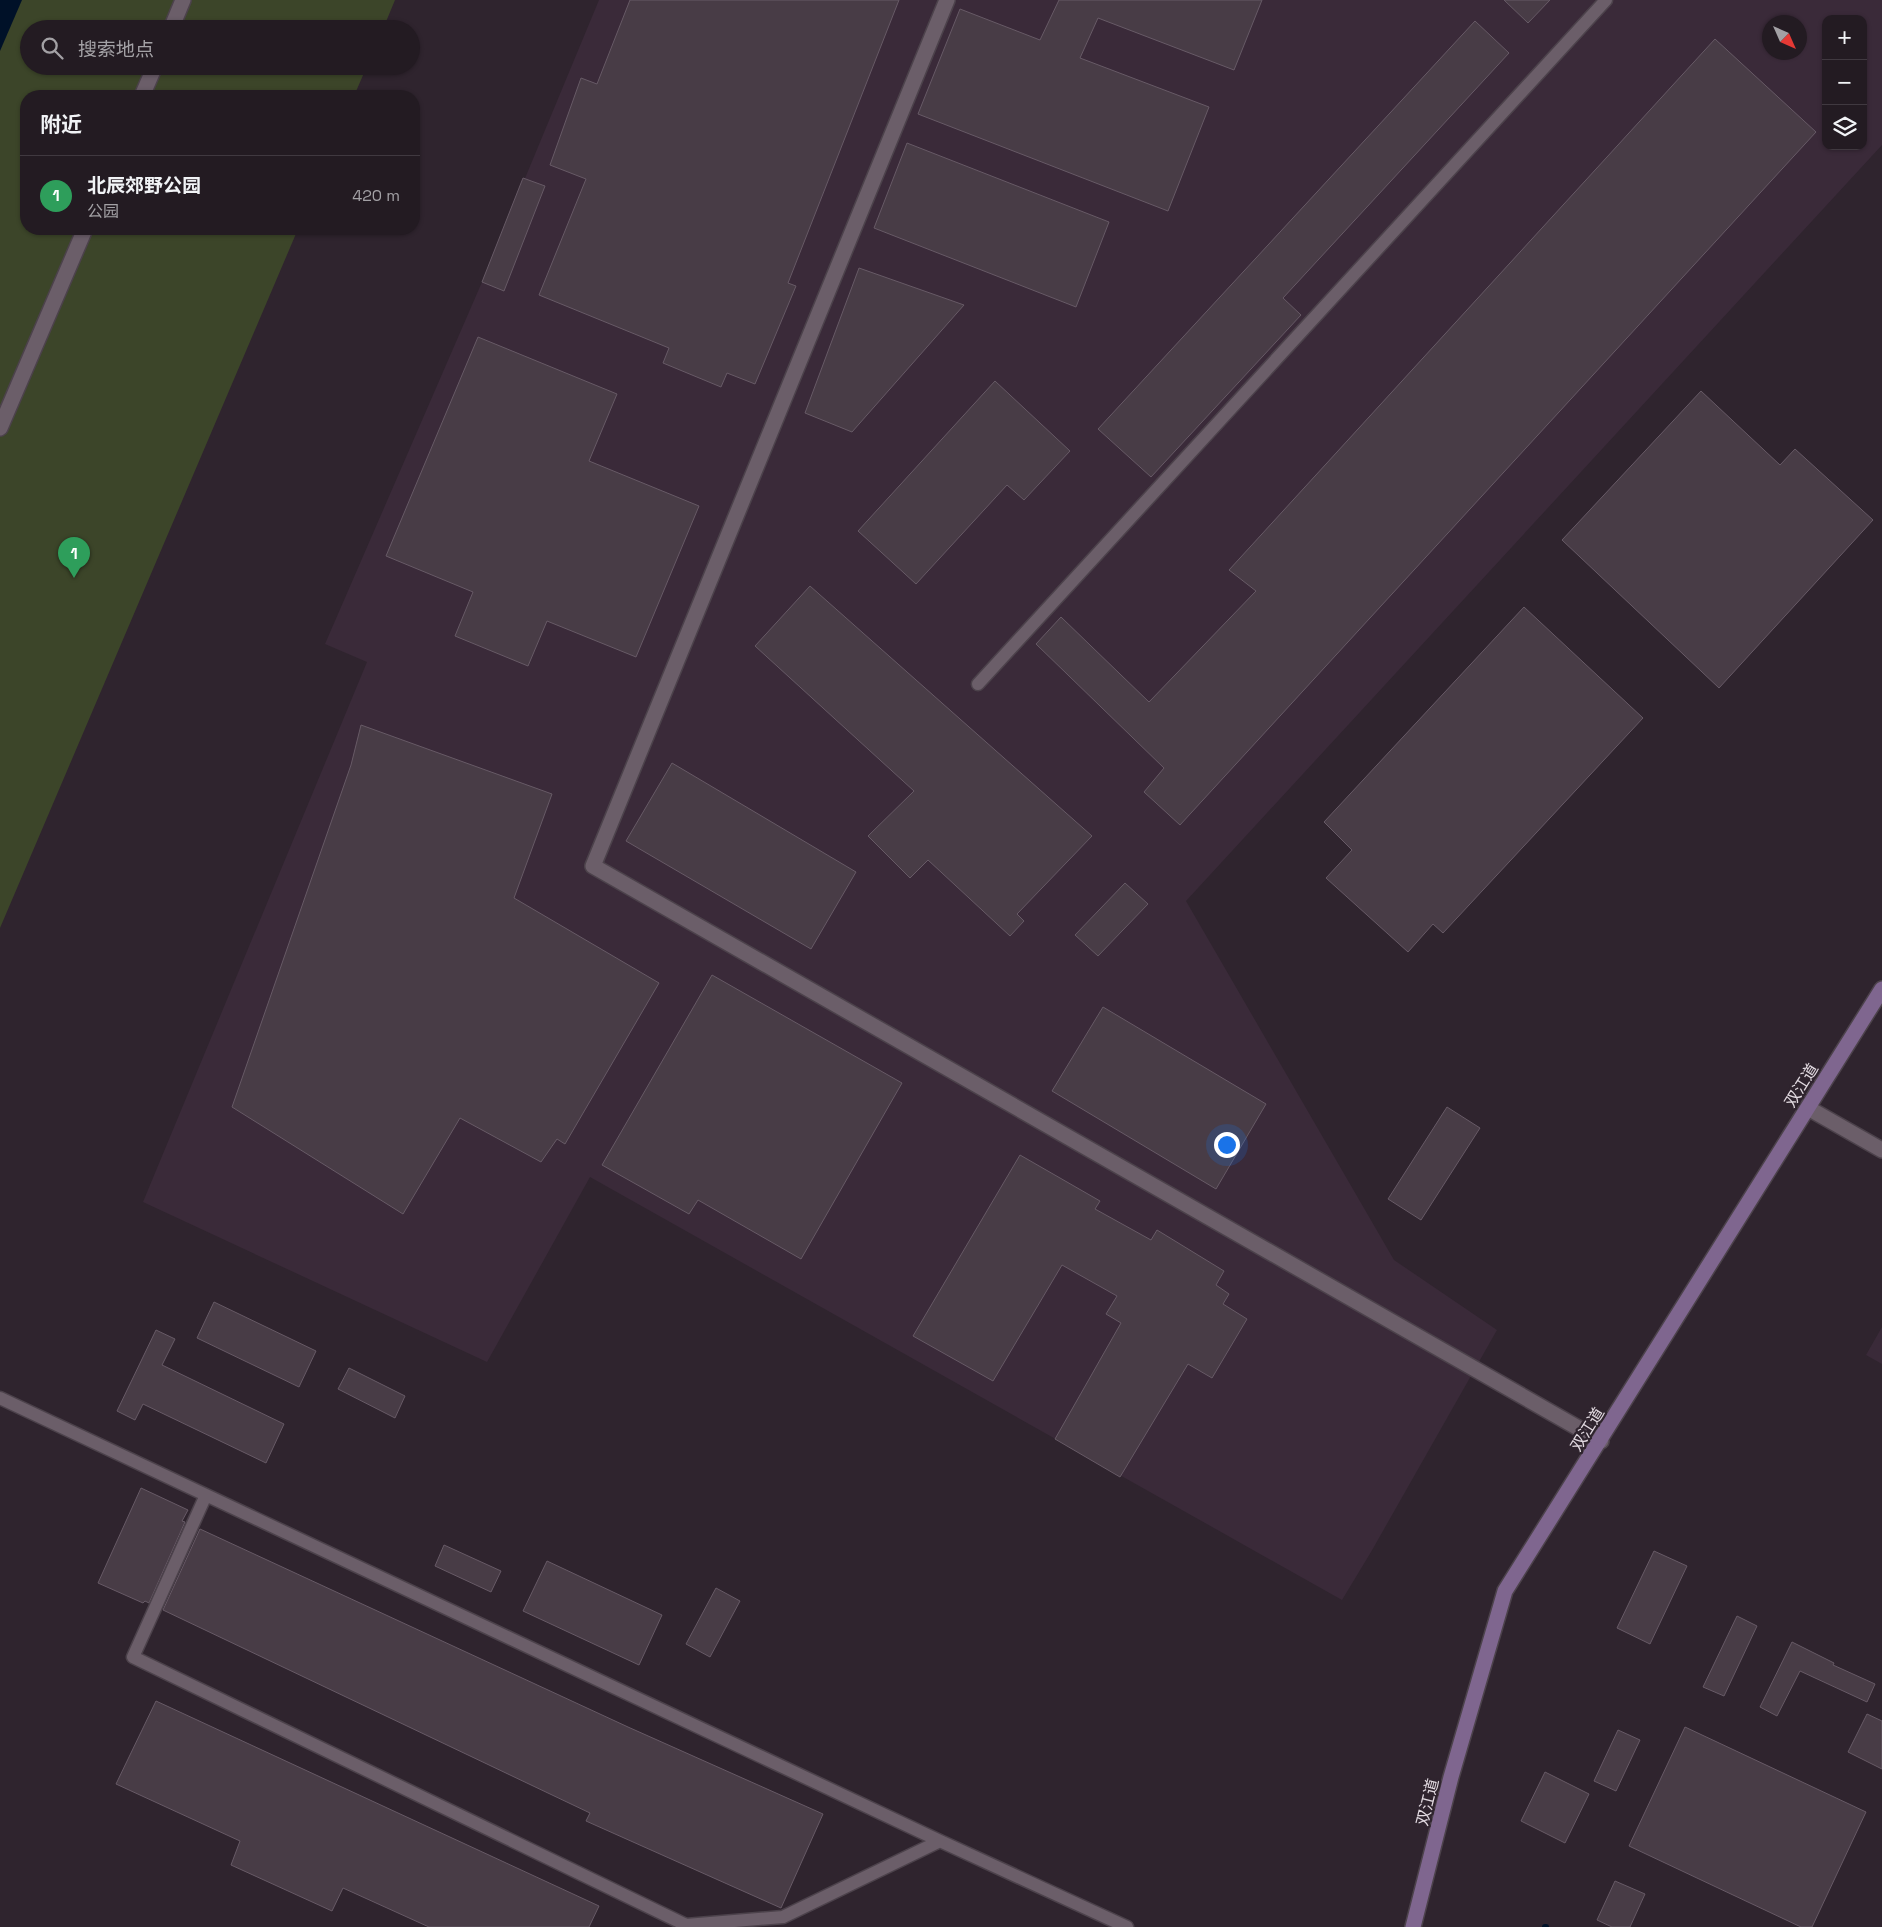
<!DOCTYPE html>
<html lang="zh">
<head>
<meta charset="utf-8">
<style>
	body { margin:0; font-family:"Space Grotesk","Noto Sans SC",sans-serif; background:#2f282f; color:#f1f3f6 }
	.controls { position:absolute; right:15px; top:15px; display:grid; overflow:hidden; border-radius:10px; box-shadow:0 1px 4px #0004 }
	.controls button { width:45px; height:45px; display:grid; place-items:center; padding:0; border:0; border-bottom:1px solid #403940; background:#231b22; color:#f1f3f6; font:25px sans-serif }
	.compass { position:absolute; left:1762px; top:15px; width:45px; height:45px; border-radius:50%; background:#231b22; box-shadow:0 1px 4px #0004; rotate:135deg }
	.you { position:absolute; left:1226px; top:1144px; width:18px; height:18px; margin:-12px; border:4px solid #fff; border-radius:50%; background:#1a73e8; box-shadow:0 0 0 8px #1a73e833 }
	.badge { display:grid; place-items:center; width:32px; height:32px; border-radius:50%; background:#55cec6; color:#fff; font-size:16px; font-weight:700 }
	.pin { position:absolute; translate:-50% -41px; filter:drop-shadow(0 1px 2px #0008) }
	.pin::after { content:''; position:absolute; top:26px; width:18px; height:15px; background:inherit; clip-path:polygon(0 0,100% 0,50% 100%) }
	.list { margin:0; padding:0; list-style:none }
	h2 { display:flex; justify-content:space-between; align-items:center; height:65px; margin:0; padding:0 20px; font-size:21px }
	h2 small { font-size:16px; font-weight:400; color:#a3a1a5 }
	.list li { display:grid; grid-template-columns:32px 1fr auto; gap:15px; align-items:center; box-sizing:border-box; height:80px; padding:0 20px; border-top:1px solid #403940 }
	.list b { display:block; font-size:19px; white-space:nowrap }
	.list p { margin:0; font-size:16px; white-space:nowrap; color:#a3a1a5 }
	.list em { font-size:16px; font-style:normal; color:#a3a1a5 }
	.icon { flex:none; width:28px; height:28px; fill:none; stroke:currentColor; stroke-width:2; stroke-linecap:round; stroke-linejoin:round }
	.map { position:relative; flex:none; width:1882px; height:1927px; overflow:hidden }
	.search { position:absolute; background:#231b22; box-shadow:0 1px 4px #0004; left:20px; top:20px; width:400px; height:55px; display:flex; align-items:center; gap:12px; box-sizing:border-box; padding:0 18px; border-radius:28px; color:#a3a1a5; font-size:19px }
	.panel { position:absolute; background:#231b22; box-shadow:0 1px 4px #0004; left:20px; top:90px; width:400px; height:145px; border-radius:20px }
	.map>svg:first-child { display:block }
	.built { fill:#3a2a39; fill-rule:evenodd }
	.green { fill:#3c4529 }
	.water { fill:#001128 }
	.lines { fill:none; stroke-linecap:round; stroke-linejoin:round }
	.stream { stroke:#001128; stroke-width:6 }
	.building { fill:#483c46; stroke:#675a66 }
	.lane-casing { stroke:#4c424b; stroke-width:15 }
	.street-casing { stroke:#4c424b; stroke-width:18 }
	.secondary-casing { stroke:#4c424b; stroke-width:18 }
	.lane { stroke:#6b5e69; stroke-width:12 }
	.street { stroke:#6b5e69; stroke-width:15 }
	.secondary { stroke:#7f668f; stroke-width:15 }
	.labels { text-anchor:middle; stroke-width:4.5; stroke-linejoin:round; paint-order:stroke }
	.street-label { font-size:16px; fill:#e2dae1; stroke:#2f242e }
</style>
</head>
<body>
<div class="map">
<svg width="1882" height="1927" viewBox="0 0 1882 1927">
	<rect width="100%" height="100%" fill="#2f242e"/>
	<path class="built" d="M599 0H1882V145L1186 901 1394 1260 1497 1330 1371 1552 1342 1600 590 1177 487 1362 143 1202 367 662 325 644 482 282ZM1826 19H1863V146H1826ZM1770 22H1800V52H1770Z
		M1882 1327V1364L1866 1355Z"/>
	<path class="green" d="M0 0H395L383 29H29V66H367L354 96H26V229H298L0 928Z"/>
	<path class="water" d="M0 0H22L0 51Z"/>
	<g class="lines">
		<path class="stream" d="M1545 1927H1546"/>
	</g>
	<path class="building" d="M630 0H899L788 283 796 286 755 384 727 373 721 387 663 363 669 348 539 295 586 179 550 165 581 78 597 84Z
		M1059 0H1262L1234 70 1098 18 1080 58 1209 107 1168 211 918 114 960 9 1040 40Z
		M1504 0H1550L1528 23Z
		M1475 21 1509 53 1283 298 1301 315 1151 477 1098 429Z
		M1715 39 1816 132 1180 825 1144 792 1164 768 1036 644 1061 617 1149 702 1256 591 1229 570Z
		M907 143 1109 222 1076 307 874 228Z
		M523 178 545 186 504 291 482 282Z
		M859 268 964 305 852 432 805 413Z
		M478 337 617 394 589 461 699 506 636 657 547 621 528 666 455 636 473 592 386 556Z
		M995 381 1070 451 1024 500 1007 485 916 584 858 531Z
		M1701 391 1780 465 1795 449 1873 520 1719 688 1562 540Z
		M810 586 1092 836 1017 914 1024 921 1010 936 928 860 910 878 868 836 914 791 755 646Z
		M1524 607 1643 718 1443 933 1433 924 1408 952 1326 878 1352 850 1324 822Z
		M361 725 552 794 514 898 659 983 565 1144 557 1139 541 1162 460 1118 403 1214 232 1107 351 765Z
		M672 763 856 872 811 949 626 841Z
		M1125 883 1148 904 1098 956 1075 935Z
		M712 975 902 1083 801 1259 698 1200 689 1214 602 1165Z
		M1103 1007 1266 1104 1216 1189 1052 1091Z
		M1447 1107 1480 1128 1421 1220 1388 1199Z
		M1020 1155 1100 1201 1095 1209 1151 1240 1157 1230 1224 1271 1216 1285 1229 1294 1223 1304 1247 1319 1212 1378 1188 1364 1120 1477 1055 1439 1121 1323 1106 1314 1117 1296 1062 1265 993 1381 913 1336Z
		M214 1302 316 1351 299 1387 197 1338Z
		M156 1330 175 1339 162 1365 284 1424 266 1463 143 1404 135 1420 117 1411Z
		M349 1368 405 1396 395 1418 338 1389Z
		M141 1488 188 1510 182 1521 185 1522 149 1603 145 1601 143 1603 98 1583Z
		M200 1529 628 1727 823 1814 781 1908 586 1821 590 1813 163 1610Z
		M444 1545 501 1571 491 1592 435 1566Z
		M1654 1551 1687 1566 1650 1644 1617 1628Z
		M547 1561 662 1615 639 1665 523 1611Z
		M716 1588 740 1601 710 1657 686 1644Z
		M1737 1616 1757 1626 1724 1696 1703 1687Z
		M1792 1642 1834 1663 1833 1665 1875 1684 1867 1702 1800 1671 1777 1716 1760 1707Z
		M156 1701 599 1906 589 1927H429L343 1888 332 1911 231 1865 240 1841 116 1784Z
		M1867 1714 1882 1721V1769L1848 1752Z
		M1685 1727 1866 1812 1812 1927H1801L1629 1846Z
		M1618 1730 1640 1740 1616 1791 1594 1781Z
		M1545 1772 1589 1794 1565 1843 1521 1821Z
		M1615 1881 1645 1894 1630 1927H1612L1597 1920Z"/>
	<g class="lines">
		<defs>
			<path id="lane" d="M978 684 1606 0
				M0 1398 940 1841 1127 1927
				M206 1495 133 1657 686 1925 783 1917 940 1841"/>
			<path id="street" d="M947 0 593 866 1601 1441
				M171 29 183 0
				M142 96 155 66
				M0 428 85 229
				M1808 1108 1882 1150"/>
			<path id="secondary" d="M1413 1927 1451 1777 1505 1591 1882 989"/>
		</defs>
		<use href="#lane" class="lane-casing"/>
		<use href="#street" class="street-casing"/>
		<use href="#secondary" class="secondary-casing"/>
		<use href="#lane" class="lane"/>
		<use href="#street" class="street"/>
		<use href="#secondary" class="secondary"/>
	</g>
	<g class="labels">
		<g class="street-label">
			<text transform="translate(1801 1085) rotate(-58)" y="6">双江道</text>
			<text transform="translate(1587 1429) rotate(-58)" y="6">双江道</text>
			<text transform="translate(1427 1802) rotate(-76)" y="6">双江道</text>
		</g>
	</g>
</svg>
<div class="controls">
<button>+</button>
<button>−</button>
<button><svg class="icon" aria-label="layers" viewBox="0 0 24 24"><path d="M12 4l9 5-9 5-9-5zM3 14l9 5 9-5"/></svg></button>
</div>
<svg class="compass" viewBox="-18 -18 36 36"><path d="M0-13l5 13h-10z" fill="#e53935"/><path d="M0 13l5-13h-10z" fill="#a3a1a5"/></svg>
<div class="you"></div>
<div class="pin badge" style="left:74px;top:578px;background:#2e9e5b">1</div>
<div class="search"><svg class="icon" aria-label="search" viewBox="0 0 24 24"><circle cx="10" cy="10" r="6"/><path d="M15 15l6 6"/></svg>搜索地点</div>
<section class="panel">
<h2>附近<small></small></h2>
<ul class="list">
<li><span class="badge" style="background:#2e9e5b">1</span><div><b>北辰郊野公园</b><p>公园</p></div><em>420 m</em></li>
</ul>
</section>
</div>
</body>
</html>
